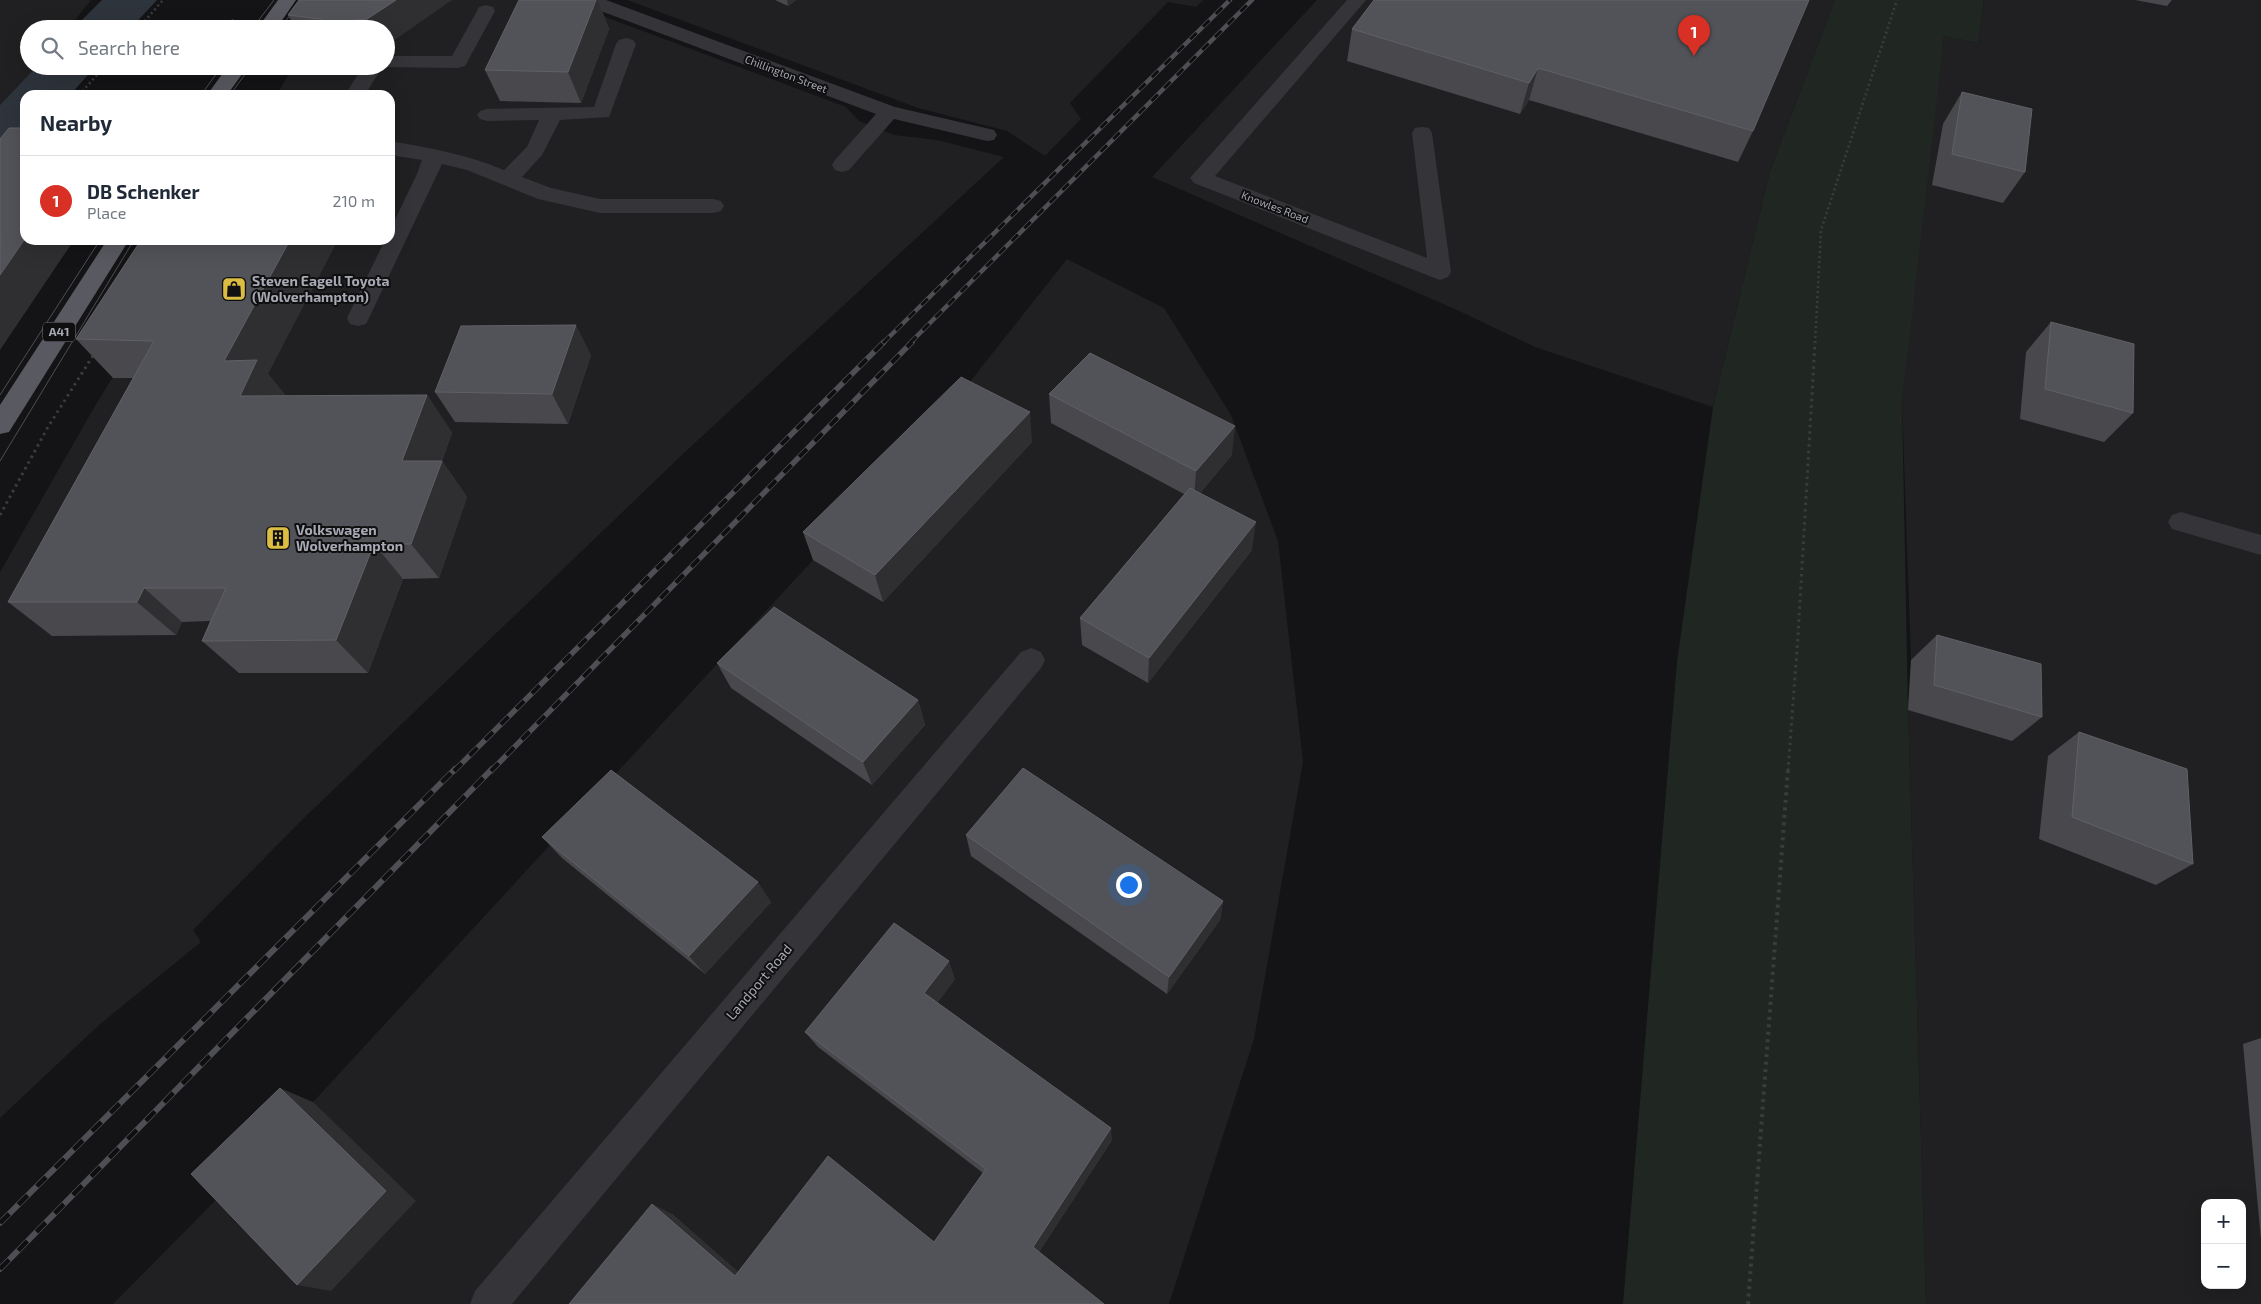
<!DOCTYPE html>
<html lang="en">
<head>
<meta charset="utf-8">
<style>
	body { margin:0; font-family:"Exo 2",sans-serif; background:#f2f2f3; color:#1f2937 }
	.controls { position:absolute; right:15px; bottom:15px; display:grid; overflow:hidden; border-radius:10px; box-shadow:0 5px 20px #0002 }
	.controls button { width:45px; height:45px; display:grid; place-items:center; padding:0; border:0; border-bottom:1px solid #e0e1e3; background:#fff; color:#1f2937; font:25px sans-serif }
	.you { position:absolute; left:1128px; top:884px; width:18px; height:18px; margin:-12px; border:4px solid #fff; border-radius:50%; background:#1a73e8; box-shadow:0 0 0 8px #1a73e833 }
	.badge { display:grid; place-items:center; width:32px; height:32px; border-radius:50%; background:#d93025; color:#fff; font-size:16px; font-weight:700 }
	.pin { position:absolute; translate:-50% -41px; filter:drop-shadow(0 1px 2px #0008) }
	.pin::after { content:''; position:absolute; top:26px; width:18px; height:15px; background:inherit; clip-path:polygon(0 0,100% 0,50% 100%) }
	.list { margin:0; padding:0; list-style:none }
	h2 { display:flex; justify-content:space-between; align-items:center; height:65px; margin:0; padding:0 20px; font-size:21px }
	h2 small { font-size:16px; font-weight:400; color:#747a83 }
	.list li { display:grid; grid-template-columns:32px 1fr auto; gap:15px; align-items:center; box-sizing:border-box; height:90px; padding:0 20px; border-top:1px solid #e0e1e3 }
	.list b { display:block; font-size:19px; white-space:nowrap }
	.list p { margin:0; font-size:16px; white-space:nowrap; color:#747a83 }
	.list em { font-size:16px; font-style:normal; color:#747a83 }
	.icon { flex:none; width:28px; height:28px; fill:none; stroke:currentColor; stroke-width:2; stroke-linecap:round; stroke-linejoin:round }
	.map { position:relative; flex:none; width:2261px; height:1304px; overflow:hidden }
	.search { position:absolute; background:#fff; box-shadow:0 5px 20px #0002; left:20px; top:20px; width:375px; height:55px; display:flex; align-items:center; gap:12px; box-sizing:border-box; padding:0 18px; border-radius:28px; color:#747a83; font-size:19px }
	.panel { position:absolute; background:#fff; box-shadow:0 5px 20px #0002; left:20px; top:90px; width:375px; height:155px; border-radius:15px }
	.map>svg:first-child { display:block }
	.built { fill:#202022; fill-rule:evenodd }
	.green { fill:#202722 }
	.water { fill:#2e343c }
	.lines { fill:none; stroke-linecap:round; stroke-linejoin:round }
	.path-far2 { stroke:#3b3c40; stroke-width:2.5; stroke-dasharray:2 3; stroke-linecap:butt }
	.path-far1 { stroke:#3b3c40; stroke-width:3; stroke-dasharray:2.5 4; stroke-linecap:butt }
	.path { stroke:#3b3c40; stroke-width:4; stroke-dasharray:3 4.5; stroke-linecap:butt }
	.service { fill:#353539; fill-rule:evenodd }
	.minor { fill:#353539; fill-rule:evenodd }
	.trunk { fill:#595a61; fill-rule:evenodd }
	.tram { stroke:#4e4f54; stroke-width:1 }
	.rail-far2-casing { stroke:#4e4f54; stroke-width:4.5 }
	.rail-far1-casing { stroke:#4e4f54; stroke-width:5.5 }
	.rail-casing { stroke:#4e4f54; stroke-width:6 }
	.rail-far2 { stroke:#0f0f10; stroke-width:3; stroke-dasharray:9; stroke-linecap:butt }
	.rail-far1 { stroke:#0f0f10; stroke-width:4; stroke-dasharray:11; stroke-linecap:butt }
	.rail { stroke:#0f0f10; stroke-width:4.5; stroke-dasharray:13; stroke-linecap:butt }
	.wall { fill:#48484d }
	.shaded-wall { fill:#2f2f32 }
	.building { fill:#525358; stroke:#606066 }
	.labels { text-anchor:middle; stroke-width:4; stroke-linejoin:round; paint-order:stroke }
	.far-street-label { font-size:11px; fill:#a7a9b4; stroke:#0f0f10 }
	.shield { fill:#0f0f10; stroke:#797b83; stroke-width:1 }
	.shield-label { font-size:12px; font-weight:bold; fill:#a7a9b4 }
	.poi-label { font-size:14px; font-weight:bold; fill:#a7a9b4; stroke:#0f0f10; text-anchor:start }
	.street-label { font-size:14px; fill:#a7a9b4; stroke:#0f0f10 }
</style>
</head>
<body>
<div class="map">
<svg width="2261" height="1304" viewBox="0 0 2261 1304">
	<rect width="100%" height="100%" fill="#141315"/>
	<path class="built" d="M0 0H91L68 29H29V66H37L0 105Z
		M336 0H560L846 107 859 121 894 135 937 140 1004 157 684 453 305 817 193 930 201 942 99 1025 0 1118V572L95 406 197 240H390V95H277L293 66H386V29Z
		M627 0H1203L1196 7 1168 2 1070 103 1081 119 1045 156 1007 131 918 108Z
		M1317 0H1835L1770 171 1713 407 1535 347 1457 310 1152 177Z
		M1984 0H2261V1304H1926L1908 710 1911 660 1902 401 1920 224 1944 36 1978 43ZM2205 1203H2242V1285H2205Z
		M1067 259 1164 308 1231 415 1278 541 1303 762 1254 1039 1169 1304H113L313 1102 813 560 946 412Z"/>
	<path class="green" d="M1835 0H1984L1978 43 1944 36 1902 401 1908 710 1926 1304H1623L1677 662 1713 407 1770 171Z"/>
	<path class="water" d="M102 0H157L130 29H73Z
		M37 66H96L70 95H25V146L0 174V105Z"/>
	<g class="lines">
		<path class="path-far2" d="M138 29 163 0
			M226 29 235 17
			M79 95 105 66
			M1815 343 1821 230 1897 0"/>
		<path class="path-far1" d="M0 515 48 427 94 354
			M1788 771 1798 636 1815 342"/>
		<path class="path" d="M1748 1304 1788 769"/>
		<path class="service" d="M580 0H606L895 107 994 130 997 135 994 140 987 141 894 119 849 170 842 172 835 170 832 165 835 160 876 114 582 4Z
			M1347 0H1366L1215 176 1427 258 1412 133 1415 128 1422 127 1429 128 1432 133 1451 272 1448 277 1440 280 1432 277 1194 183 1190 178Z
			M486 5 493 7 495 11 465 66 458 68 382 67 365 95H345L363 66H386V56H452L477 11 479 7Z
			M626 38 633 40 636 44 609 117 560 120 542 155 522 177 551 188 600 199H713L721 201 724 206 721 211 713 213H600L538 199 467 170 442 164 369 318 366 324 358 326 350 324 347 318 385 240H390V230L417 174 422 160 390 155V141C429 148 467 154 504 170L527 147 539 120 487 121 480 119 477 115 480 111 487 109 594 107 616 44 619 40Z"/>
		<path class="minor" d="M2181 512 2261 535V555L2172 529 2168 522 2172 515Z
			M1031 648 1041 652 1045 660 1041 668 512 1304H470L475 1291 1021 652Z"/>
		<path class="trunk" d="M278 0H296L276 29H257Z
			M228 66H248L227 95H207Z
			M107 240H129L9 432 0 434V405Z"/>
		<path class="tram" d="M252 29 274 0
			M280 29 301 0
			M201 95 222 66
			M230 95 251 66
			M0 395 100 240
			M0 461 134 240"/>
		<defs>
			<path id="rail-far2" d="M883 343 1230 0
				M910 343 1252 0"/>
			<path id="rail-far1" d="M454 771 884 342
				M491 771 912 342"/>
			<path id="rail" d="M0 1223 455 769
				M0 1269 492 769"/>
		</defs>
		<use href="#rail-far2" class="rail-far2-casing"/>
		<use href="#rail-far1" class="rail-far1-casing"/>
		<use href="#rail" class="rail-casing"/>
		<use href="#rail-far2" class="rail-far2"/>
		<use href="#rail-far1" class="rail-far1"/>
		<use href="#rail" class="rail"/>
	</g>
	<path class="wall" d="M452 0 386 29H296L288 15Z
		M519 0H598L609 29 581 103 500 101 485 70Z
		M775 0H796L788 6Z
		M1374 0 1753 131 1738 162 1529 100 1520 114 1347 61 1352 29Z
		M2135 0H2172L2167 6Z
		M1962 92 2025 172 2003 203 1932 185 1943 124Z
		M141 240 268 374 286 396 427 395 452 433 442 461 467 497 439 578 403 579 368 673H239L202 641 210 621 182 622 176 635 52 636 8 602 133 378H113L76 339Z
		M2051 322 2133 413 2104 442 2020 419 2026 352Z
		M591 355 568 424 455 422 435 392Z
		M1049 394 1232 455 1200 493 1252 550 1148 683 1082 645 1080 618 1184 494 1051 423Z
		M1032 442 883 602 813 560 803 532Z
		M1937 635 2042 717 2012 741 1908 710 1911 660Z
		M717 663 918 700 925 725 872 785 731 688Z
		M2079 732 2193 864 2156 885 2039 839 2048 756Z
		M966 835 1223 901 1220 920 1167 994 971 856Z
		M542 837 771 902 705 974 562 858Z
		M955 979 937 1003 1112 1140 1039 1252 569 1304 672 1214 738 1272 934 1242 983 1173 818 1047 805 1032Z
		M2261 1038V1240L2243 1044Z"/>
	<path class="shaded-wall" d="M396 0H452L386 46V29H372L367 19Z
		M596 0H598L609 29 581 103 568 72Z
		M787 0H796L788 6Z
		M353 20 358 29H338L337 27Z
		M1538 68 1529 100 1520 114 1529 83Z
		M25 240H74L0 350V275Z
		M290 240H338L268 374 288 398 240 396 224 361Z
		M576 325 591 355 568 424 552 394Z
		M427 395 452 433 442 461 467 497 439 578 411 544 402 461Z
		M1030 412 1032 442 883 602 875 575Z
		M1235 426 1232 455 1194 500 1196 471Z
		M1256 522 1252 550 1148 683 1149 658Z
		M374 544 403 579 368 673 336 640Z
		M144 588 182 622 176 635 137 602Z
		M918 700 925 725 872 785 863 762Z
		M758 882 771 902 705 974 689 956Z
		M1223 901 1220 920 1167 994 1169 977Z
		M949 961 955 979 932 1010 924 993Z
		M280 1088 313 1102 416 1201 331 1291 297 1285Z
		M1111 1128 1112 1140 1037 1255 1033 1247Z
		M652 1204 672 1214 751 1283 735 1276Z"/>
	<path class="building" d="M299 0H396L367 19 353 20 337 27 320 19 288 15Z
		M519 0H596L568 72 485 70Z
		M1374 0H1809L1753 131 1538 68 1529 83 1352 29Z
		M1962 92 2032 109 2025 172 1952 154Z
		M9 128H25V239L0 275V139Z
		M141 240H290L224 361 257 360 240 396 427 395 402 461H442L411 544H374L336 640 202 641 226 588H144L137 602H8L154 341 76 339Z
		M2051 322 2134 344 2133 413 2045 389Z
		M576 325 552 394 435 392 461 326Z
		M1090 353 1235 426 1196 471 1049 394Z
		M961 377 1030 412 875 575 803 532Z
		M1190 488 1256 522 1149 658 1080 618Z
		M774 607 918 700 863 762 717 663Z
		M1937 635 2041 664 2042 717 1934 685Z
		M2079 732 2187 769 2193 864 2072 817Z
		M1023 768 1223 901 1169 977 966 835Z
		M611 770 758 882 689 956 542 837Z
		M894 923 949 961 924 993 1111 1128 1033 1247 1104 1304H569L652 1204 735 1276 828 1156 934 1242 986 1169 805 1032Z
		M280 1088 386 1191 297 1285 191 1174Z"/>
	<defs>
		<symbol id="shop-square" viewBox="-11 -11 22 22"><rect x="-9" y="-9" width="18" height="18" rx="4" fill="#dcbd44" stroke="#0f0f10"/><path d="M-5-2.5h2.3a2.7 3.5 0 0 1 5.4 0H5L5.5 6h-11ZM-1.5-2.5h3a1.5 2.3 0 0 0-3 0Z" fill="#111"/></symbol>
		<symbol id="building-square" viewBox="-11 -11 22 22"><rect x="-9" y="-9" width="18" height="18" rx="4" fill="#dcbd44" stroke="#0f0f10"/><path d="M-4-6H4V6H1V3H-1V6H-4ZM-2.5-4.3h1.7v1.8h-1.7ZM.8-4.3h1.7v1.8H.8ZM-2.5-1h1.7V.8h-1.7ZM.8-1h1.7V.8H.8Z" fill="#111"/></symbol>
	</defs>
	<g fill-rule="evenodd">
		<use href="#shop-square" x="220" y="275" width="28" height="28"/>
		<use href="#building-square" x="264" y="524" width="28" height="28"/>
	</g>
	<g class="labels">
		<g class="far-street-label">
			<text transform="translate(786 74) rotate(21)" y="4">Chillington Street</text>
			<text transform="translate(1275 207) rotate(21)" y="4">Knowles Road</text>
		</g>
		<rect class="shield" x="43" y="322.5" width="32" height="19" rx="4"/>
		<g class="shield-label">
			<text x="59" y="336">A41</text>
		</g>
		<g class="poi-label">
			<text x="252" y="286">Steven Eagell Toyota<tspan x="252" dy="16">(Wolverhampton)</tspan></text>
			<text x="296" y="535">Volkswagen<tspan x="296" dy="16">Wolverhampton</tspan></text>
		</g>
		<g class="street-label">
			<text transform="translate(759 982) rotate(-50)" y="5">Landport Road</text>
		</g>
	</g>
</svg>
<div class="controls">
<button>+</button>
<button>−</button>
</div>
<div class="you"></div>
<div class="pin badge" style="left:1694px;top:56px">1</div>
<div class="search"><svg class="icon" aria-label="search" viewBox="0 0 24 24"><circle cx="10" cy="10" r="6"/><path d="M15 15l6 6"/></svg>Search here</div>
<section class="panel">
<h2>Nearby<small></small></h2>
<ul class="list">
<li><span class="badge">1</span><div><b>DB Schenker</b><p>Place</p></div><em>210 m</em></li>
</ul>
</section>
</div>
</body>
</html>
